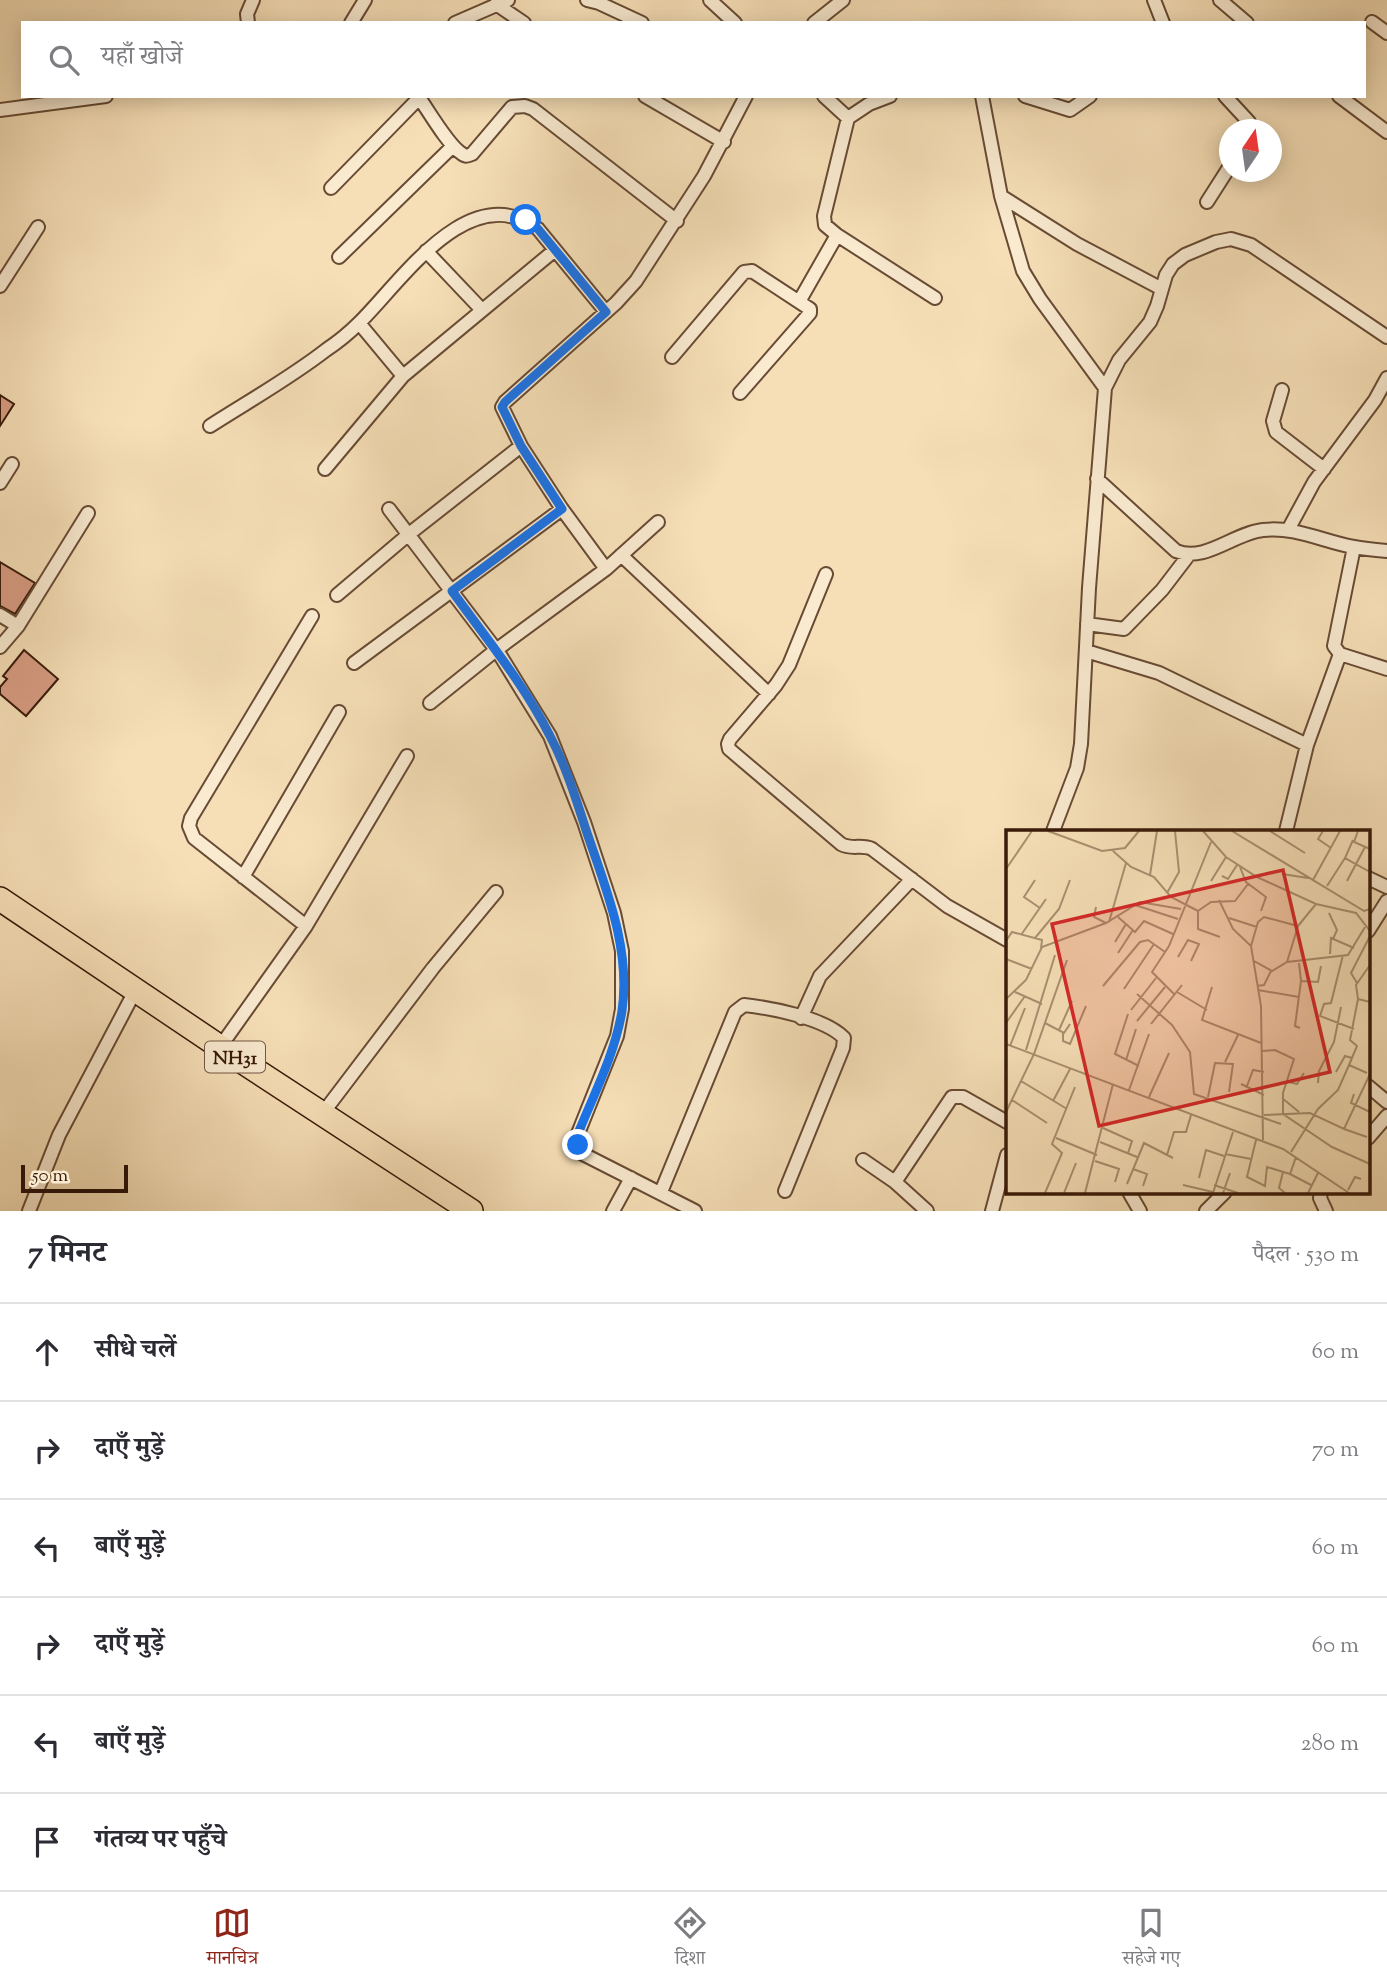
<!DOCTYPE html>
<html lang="hi">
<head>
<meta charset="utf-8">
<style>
	body { margin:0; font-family:"Sorts Mill Goudy","Noto Serif Devanagari",serif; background:#f7f7f7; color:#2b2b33 }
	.compass { position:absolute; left:1219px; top:119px; width:63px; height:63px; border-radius:50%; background:#fff; box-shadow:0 4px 18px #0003; rotate:13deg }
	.scale { position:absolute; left:21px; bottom:18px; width:107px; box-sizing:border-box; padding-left:7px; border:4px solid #381a09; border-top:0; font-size:19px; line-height:24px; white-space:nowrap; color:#381a09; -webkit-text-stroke:5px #f9ead0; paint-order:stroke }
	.stop { position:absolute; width:21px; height:21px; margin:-16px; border:5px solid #1a73e8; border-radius:50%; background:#fff }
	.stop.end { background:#1a73e8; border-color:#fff; box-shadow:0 2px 7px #0008 }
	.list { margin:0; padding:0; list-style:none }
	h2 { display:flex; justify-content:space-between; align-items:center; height:91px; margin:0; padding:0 28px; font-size:30px }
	h2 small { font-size:23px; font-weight:400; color:#7c7c81 }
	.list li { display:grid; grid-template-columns:46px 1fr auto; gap:21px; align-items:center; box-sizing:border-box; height:98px; padding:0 28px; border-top:2px solid #e1e1e2 }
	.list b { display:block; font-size:26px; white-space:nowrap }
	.list em { font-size:23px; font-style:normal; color:#7c7c81 }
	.icon { flex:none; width:38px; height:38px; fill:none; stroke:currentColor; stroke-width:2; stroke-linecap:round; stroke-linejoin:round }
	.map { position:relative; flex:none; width:1387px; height:1211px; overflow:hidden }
	.search { position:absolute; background:#fff; box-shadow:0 4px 18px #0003; left:21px; right:21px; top:21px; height:77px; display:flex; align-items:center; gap:18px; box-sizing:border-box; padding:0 24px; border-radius:0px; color:#7c7c81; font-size:26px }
	.sheet { height:679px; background:#fff }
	nav { display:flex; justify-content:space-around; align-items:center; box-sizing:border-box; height:98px; border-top:2px solid #e1e1e2; background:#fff; font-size:19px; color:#7c7c81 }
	nav a { display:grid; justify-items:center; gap:4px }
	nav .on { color:#8f2418 }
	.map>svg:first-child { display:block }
	.building { fill:#d99d84; stroke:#381a09; stroke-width:2 }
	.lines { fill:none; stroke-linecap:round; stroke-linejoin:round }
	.street-casing { stroke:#684b34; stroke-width:16 }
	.highway-casing { stroke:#381a09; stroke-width:26 }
	.street { stroke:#f9ead0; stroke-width:12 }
	.highway { stroke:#f6dfb7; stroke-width:23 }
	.route { stroke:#1a73e8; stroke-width:9 }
	.labels { text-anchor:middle; stroke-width:7; stroke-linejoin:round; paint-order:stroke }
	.shield { fill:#f9ead0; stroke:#725845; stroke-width:2 }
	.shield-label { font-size:19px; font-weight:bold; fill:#381a09 }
	.inset-road { fill:none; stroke:#aa9071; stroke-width:2 }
	.view { fill:#d62828; fill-opacity:0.15; stroke:#d62828; stroke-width:3.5 }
	.inset-edge { fill:none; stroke:#381a09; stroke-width:3.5 }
</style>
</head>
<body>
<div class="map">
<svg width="1387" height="1211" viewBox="0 0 1387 1211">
	<rect width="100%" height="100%" fill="#f6dfb7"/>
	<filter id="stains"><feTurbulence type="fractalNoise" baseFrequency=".00286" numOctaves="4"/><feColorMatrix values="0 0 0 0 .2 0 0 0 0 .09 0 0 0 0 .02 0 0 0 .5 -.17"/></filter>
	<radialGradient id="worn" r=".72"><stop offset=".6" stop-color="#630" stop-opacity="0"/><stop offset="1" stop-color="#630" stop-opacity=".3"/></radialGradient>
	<path class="building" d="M0 395 14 404 0 426Z
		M0 562 35 583 15 614 0 606Z
		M24 650 58 679 26 716 0 694V687L7 679 3 676Z"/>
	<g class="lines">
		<defs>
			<path id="street" d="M587 0 599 3 642 23
				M710 0 735 23
				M1154 0 1163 23
				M1220 0 1247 23
				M496 4 524 23
				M1372 22 1387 33
				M248 23 247 14 253 0
				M351 23 365 0
				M455 23 508 0
				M814 23 843 0
				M418 96C428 110 448 145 461 153 466 157 466 156 472 154L512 107 525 106 533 109 677 221
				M645 96 724 142
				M824 96 848 118
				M890 96 869 104 848 118 824 216 825 225 837 235 935 298
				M982 96 1001 196 1023 271 1040 299 1105 388
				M1025 96 1070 110 1090 96
				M1225 96 1249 122 1250 130
				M1339 96 1387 132
				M0 110 106 96
				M331 188 419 98
				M1001 196 1077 244 1162 289
				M1207 202 1230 166
				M426 251 482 310
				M339 257 453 146
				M0 286 38 227
				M800 300 837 235
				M359 323 403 376
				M672 357 744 272 752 271 810 309V313L740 393
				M1282 390 1273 421 1276 432 1324 469
				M210 426C249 401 290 378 326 350 338 342 349 333 359 323 401 282 469 177 538 229L606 312
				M325 469 403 376 555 250
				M1097 479 1176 551C1205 563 1234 533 1263 530 1295 526 1324 542 1354 547 1365 549 1376 550 1387 551
				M0 483 12 464
				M389 509 500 655 550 736 584 822 614 913 622 951V1009L617 1036 577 1136 578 1145 583 1154 695 1211
				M1288 530 1314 482 1375 400 1387 378
				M1354 547 1334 646 1340 654 1387 669
				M621 555 769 694
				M606 569 562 509 521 446 502 407 505 402 616 303 636 281 704 176 746 96
				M826 574 789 665 776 685 730 739 728 744 729 749 841 844C851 850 862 844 872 849L947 906 1007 940
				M337 595 409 534 521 446
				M0 615 18 626
				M1087 624 1124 629 1162 590 1188 556
				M0 647 18 626 88 513
				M1086 651 1159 673 1307 745
				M354 663 562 509
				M430 703 496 650 606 569 658 522
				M1053 831 1077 768 1081 744 1089 588 1105 388 1119 360 1150 322 1157 306 1166 275 1173 264 1185 255 1216 242 1231 239 1251 245 1387 337
				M1286 831 1307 745 1340 654
				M243 877 339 712
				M1368 878 1387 887
				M306 926 194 838 189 826 191 818 312 616
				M1368 931 1387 901
				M801 1018 820 976 912 879
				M220 1047 306 926 407 756
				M1368 1086 1387 1102
				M323 1113 433 968 496 892
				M1368 1138 1387 1116
				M863 1160 895 1182 927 1211
				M895 1182 952 1097H963L1007 1122
				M661 1192 735 1012 744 1005C771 1008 825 1018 844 1038L843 1048 785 1191
				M1129 1192 1140 1211
				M1321 1192 1320 1198 1326 1211
				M29 1211 59 1135 135 991
				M613 1211 631 1178
				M992 1211 1007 1155
				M1206 1211 1225 1192"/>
			<path id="highway" d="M0 899 220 1047 471 1211"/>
		</defs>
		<use href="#street" class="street-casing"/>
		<use href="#highway" class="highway-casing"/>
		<use href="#street" class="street"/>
		<use href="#highway" class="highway"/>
	</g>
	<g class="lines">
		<path class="route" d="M526 220 538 229 606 312 505 402 502 407 521 446 562 509 452 591C486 638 524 684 550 736 566 766 576 799 586 830 606 889 631 948 622 1011 615 1054 593 1096 577 1136L578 1145"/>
	</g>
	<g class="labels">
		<rect class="shield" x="205" y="1041.5" width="60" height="31" rx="5"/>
		<g class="shield-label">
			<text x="235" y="1064">NH31</text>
		</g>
	</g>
	<g transform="translate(1006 830)">
		<rect width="364" height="364" fill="#f6dfb7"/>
		<path class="inset-road" d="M42 1 96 21 119 18 133 1M197 1 220 27 251 47 310 74 350 83 364 101M226 1 358 81 364 79M264 1 299 23M317 1 312 9 325 18M352 1 348 12 364 19M347 10 339 28 364 42M107 21 125 37 148 47 165 67 192 81M234 37 240 52 260 67 255 81M0 39 26 1M276 44 302 48M144 45 151 1M216 46 222 49 231 35M29 50 18 67 34 78M307 50 334 1M205 51 220 27M341 51 359 17M321 56 339 28M161 63 173 42 169 1M213 70 227 99 245 116M129 75 172 89M90 77 88 87 100 93M323 83 331 100 327 109M112 87 129 102 138 91 167 104M223 88 251 97M103 92 120 33M15 105 40 69M214 107 192 99V81L205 72 229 71 242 54M29 108 53 79 64 50M0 111 6 102 36 110 35 118M109 112 120 94M112 123 127 100M324 124 325 108 348 118M337 125 325 173 318 174 314 186 348 199M172 127 182 110 193 114 185 131M0 129 26 139M248 131 266 141 281 132 342 125 359 97M281 132 292 96M293 133 295 151 312 152 315 136M351 153 345 143 364 106M97 156 134 112 142 110 159 122M251 156 258 155 265 141M206 157 196 190 255 213M118 159 148 114M252 160 293 167M9 162 36 174M171 162 201 180M131 164 166 195 184 222 188 264 275 294M169 165 146 142 163 116 205 12M0 169 20 150 36 117 100 93 134 72 175 79M352 169 350 155 364 135M125 180 150 148M122 184 109 224 133 236M131 191 159 157M0 193 19 166M39 193 58 203 64 194M145 194 176 155M294 198 289 196 295 151M53 200 66 171M57 203V211L64 214 80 176M0 214 277 319 343 363M4 216 19 178M20 220 49 125M256 221 269 220 288 229 277 263V284L326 317 364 334M120 230 130 199M219 232 232 205M330 242 339 226 346 228M361 243 343 235 351 216 344 210 352 169 364 172M15 251 61 279M283 252 291 254 298 243M312 253 313 241 328 212 335 177M235 254 258 265M241 256 247 240 258 242M123 260 143 204M348 264 345 273 364 282M143 267 163 223M202 267 209 233 227 234 223 262M276 268 293 282M6 270 41 293M47 271 64 239M0 282 28 224 61 130M258 285 304 283 338 299 364 244M97 298 126 311 122 323M338 299 361 307M50 308 91 325M250 310 241 347 259 356 261 337 284 344 290 327M257 310 255 176 245 116 252 92 258 87 292 96 310 74M94 312 131 327M285 322 312 279 332 260 343 235M219 324 245 329M161 325 168 302H180L185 285M89 331 113 339 109 352M127 339 141 344 137 356M277 342 273 358 279 363M284 344 305 355M193 348 200 320 218 326M121 354 138 313 167 328M177 355 207 362M208 355 232 363M342 360 349 347 355 349M39 363 56 323 46 314 69 257M58 363 70 333M79 363 107 254M207 363 227 302M217 363 224 343M302 363 312 343"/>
		<path class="view" d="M277 40 324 242 93 296 46 94Z"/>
		<rect width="364" height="364" class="inset-edge"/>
	</g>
	<rect width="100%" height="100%" filter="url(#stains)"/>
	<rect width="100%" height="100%" fill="url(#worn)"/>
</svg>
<svg class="compass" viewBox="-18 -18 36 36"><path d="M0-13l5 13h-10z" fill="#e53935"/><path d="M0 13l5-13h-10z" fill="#7c7c81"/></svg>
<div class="scale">50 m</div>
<div class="stop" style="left:526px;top:220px"></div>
<div class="stop end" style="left:578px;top:1145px"></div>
<div class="search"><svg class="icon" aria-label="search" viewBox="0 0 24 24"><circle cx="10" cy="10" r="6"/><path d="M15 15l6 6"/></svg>यहाँ खोजें</div>
</div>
<section class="sheet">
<h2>7 मिनट<small>पैदल · 530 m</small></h2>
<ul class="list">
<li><svg class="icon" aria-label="ahead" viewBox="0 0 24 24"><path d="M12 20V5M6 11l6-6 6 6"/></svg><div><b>सीधे चलें</b></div><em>60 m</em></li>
<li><svg class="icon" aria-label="right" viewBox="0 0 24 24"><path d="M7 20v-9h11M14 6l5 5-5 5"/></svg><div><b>दाएँ मुड़ें</b></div><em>70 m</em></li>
<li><svg class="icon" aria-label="left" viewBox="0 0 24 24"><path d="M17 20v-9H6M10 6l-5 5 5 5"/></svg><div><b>बाएँ मुड़ें</b></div><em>60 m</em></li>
<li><svg class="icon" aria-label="right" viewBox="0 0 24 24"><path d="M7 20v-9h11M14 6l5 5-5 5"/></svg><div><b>दाएँ मुड़ें</b></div><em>60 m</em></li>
<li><svg class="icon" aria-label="left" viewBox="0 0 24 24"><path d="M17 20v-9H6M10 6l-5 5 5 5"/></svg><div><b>बाएँ मुड़ें</b></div><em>280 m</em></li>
<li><svg class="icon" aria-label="arrive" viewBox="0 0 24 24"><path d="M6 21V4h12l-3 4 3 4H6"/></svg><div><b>गंतव्य पर पहुँचे</b></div></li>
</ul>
</section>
<nav>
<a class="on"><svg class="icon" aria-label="map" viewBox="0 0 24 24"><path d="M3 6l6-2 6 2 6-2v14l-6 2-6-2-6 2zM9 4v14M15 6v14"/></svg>मानचित्र</a>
<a><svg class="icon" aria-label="directions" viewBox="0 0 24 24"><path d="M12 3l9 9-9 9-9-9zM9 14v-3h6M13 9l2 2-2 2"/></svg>दिशा</a>
<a><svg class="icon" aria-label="saved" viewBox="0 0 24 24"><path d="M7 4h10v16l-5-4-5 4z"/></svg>सहेजे गए</a>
</nav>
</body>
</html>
